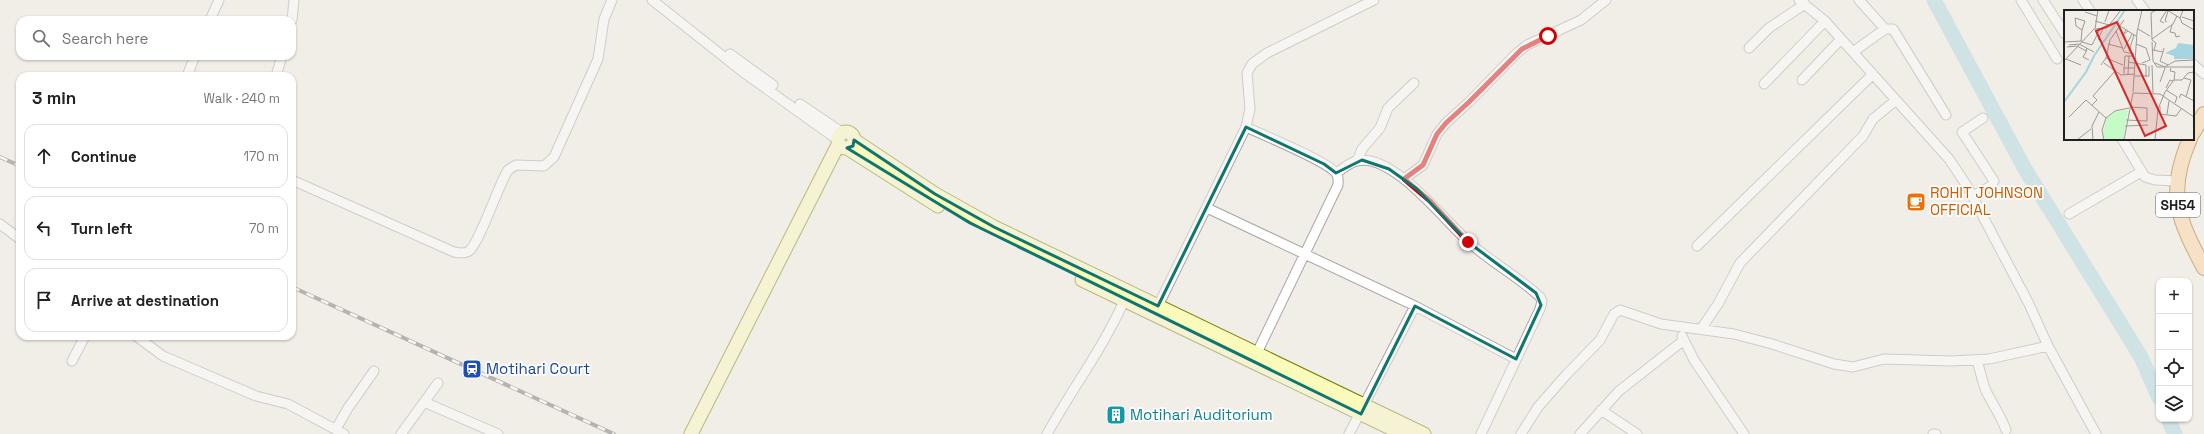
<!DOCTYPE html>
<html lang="en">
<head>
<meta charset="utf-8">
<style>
	body { margin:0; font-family:"Space Grotesk",sans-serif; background:#f6f6f6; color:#222 }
	.controls { position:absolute; right:12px; bottom:12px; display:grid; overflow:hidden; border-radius:8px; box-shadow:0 1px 3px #0004 }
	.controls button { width:36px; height:36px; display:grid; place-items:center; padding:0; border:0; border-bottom:1px solid #e0e0e0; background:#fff; color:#222; font:20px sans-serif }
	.stop { position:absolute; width:12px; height:12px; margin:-9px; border:3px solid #d10005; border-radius:50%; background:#fff }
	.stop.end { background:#d10005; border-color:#fff; box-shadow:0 1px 4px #0008 }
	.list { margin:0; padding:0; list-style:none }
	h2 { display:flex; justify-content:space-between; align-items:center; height:52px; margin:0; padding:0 16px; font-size:17px }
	h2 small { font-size:13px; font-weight:400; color:#767676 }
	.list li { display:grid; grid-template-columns:26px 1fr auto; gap:12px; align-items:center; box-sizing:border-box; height:64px; margin:0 8px 8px; padding:0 8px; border:1px solid #e0e0e0; border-radius:12px }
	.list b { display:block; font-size:15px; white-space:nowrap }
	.list em { font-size:13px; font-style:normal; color:#767676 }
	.icon { flex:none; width:22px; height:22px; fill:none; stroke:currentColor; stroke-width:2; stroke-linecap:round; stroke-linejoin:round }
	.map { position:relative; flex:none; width:2204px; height:434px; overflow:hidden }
	.search { position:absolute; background:#fff; box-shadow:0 1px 3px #0004; left:16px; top:16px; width:280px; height:44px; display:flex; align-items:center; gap:10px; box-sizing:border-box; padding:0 14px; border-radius:12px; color:#767676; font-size:15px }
	.panel { position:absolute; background:#fff; box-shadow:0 1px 3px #0004; left:16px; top:72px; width:280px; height:268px; border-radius:12px }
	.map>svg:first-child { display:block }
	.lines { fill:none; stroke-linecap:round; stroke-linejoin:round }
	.river { stroke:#a6d4e0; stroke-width:15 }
	.minor-casing { stroke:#a7a7a7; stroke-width:11 }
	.secondary-casing { stroke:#737d02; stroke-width:15 }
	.primary-casing { stroke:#9d6500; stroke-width:16 }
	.minor { stroke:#fff; stroke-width:9 }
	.secondary { stroke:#fafbba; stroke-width:13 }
	.primary { stroke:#fed39e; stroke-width:14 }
	.rail-casing { stroke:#6e6e6e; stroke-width:4 }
	.rail { stroke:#fff; stroke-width:2.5; stroke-dasharray:8; stroke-linecap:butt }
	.route { stroke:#d10005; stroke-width:5 }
	.marked { fill:none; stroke:#0f766e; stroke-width:3; stroke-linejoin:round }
	.labels { text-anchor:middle; stroke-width:3.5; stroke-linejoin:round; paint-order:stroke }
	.shield { fill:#fff; stroke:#636363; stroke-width:1 }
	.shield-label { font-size:14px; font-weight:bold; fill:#202020 }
	.food-label { font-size:15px; fill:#c56008; stroke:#fff; text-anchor:start }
	.transit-label { font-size:15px; fill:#164399; stroke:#fff; text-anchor:start }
	.culture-label { font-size:15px; fill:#0d838f; stroke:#fff; text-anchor:start }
	.inset-river { fill:none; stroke:#a6d4e0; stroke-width:2 }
	.inset-road { fill:none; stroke:#9d9b97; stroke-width:1 }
	.view { fill:#d62828; fill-opacity:0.15; stroke:#d62828; stroke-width:2 }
	.inset-edge { fill:none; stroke:#202020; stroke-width:2 }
</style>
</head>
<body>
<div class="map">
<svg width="2204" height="434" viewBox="0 0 2204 434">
	<rect width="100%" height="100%" fill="#f1ede7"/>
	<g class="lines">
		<path class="river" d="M1934 0 2025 169 2141 357 2159 398
			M2168 419 2175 434"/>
		<defs>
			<path id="minor" d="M652 0 743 72 838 140
				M1799 0 1825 21 1949 159 1967 186 2029 304 2048 346 2096 434
				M1859 0 1885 29
				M2021 0 2057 59
				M2043 0 2065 34
				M2083 0 2090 11
				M2137 0 2145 11
				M210 20 219 0
				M292 20 294 0
				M1749 48 1769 28 1805 4
				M1853 52 1885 29H1893L1946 115
				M730 54 773 85
				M2193 64 2204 74
				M187 76 195 56
				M276 76 282 56
				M1802 80 1841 39
				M1764 84 1825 21
				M800 104 843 133
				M1246 127C1263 135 1327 161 1336 173 1339 177 1338 180 1338 185L1254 359
				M2122 139 2145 177 2155 180 2177 181
				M1357 161 1362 149 1380 128 1388 108 1414 83
				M1336 173C1343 169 1350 162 1357 161 1393 152 1446 223 1470 243 1492 263 1519 277 1540 297L1542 301 1540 309 1481 434
				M1404 179 1423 165 1437 134 1446 123 1469 102 1517 53 1527 45 1581 20 1606 0
				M292 180 454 252C459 253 465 254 469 251 480 242 498 186 508 170L516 165 544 166 554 157 598 59 604 19 612 0
				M1973 196 1991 186 1994 181 1962 132 1983 118
				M1207 208 1415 306 1516 359
				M2069 214 2141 172
				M0 224 20 239
				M1697 246 1873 74
				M1156 310 1246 127 1250 109 1247 73 1252 64 1267 53 1374 0
				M1701 329 1718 304 1740 263 1863 136 1873 119 1896 100
				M136 336 163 356 256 396 288 404 344 434
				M1682 336 1694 360 1744 434
				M1977 360C1980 370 1982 381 1986 391 1993 405 2001 416 2006 430
				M72 361 85 336
				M424 402 498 434
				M1601 410 1637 434
				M336 429 348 408 374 371
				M401 434 438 383
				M1047 434C1072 389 1103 348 1124 301
				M1349 434 1415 306
				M1521 434 1538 407 1567 374 1600 340 1614 314 1620 310 1661 324 1734 334 1772 344 1834 364 1853 367 1884 359 1951 361 1989 359 2048 346
				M1580 434 1619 391 1684 340
				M1933 434H1936"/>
			<path id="secondary" d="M838 140a8 8 0 1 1 16 0a8 8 0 1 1-16 0Z
				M854 140 935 194 994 227 1424 434
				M847 148 938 206
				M1082 280 1403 434
				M691 434 839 143"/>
			<path id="primary" d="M2193 133 2204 114
				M2190 139C2166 193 2178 219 2204 268"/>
		</defs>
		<use href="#minor" class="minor-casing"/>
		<use href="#secondary" class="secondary-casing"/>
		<use href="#primary" class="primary-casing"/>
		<use href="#minor" class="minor"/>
		<use href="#secondary" class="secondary"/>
		<use href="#primary" class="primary"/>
		<defs>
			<path id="rail" d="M0 157 20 166
				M292 287 614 434"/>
		</defs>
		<use href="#rail" class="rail-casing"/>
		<use href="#rail" class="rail"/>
	</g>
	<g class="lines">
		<path class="route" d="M1468 242 1430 201 1404 179 1423 165 1437 134 1446 123 1469 102 1522 49 1548 36"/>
	</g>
	<path d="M0 0H2204V434H0ZM1246 127 1324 164 1336 173 1362 160 1389 169 1417 189 1468 242 1536 293 1541 305 1516 359 1415 306 1361 414 970 223 847 148 853 146 854 140 935 194 994 227 1158 306Z" fill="#f1ede7" fill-opacity=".55" fill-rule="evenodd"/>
	<path class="marked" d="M1246 127 1324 164 1336 173 1362 160 1389 169 1417 189 1468 242 1536 293 1541 305 1516 359 1415 306 1361 414 970 223 847 148 853 146 854 140 935 194 994 227 1158 306Z"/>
	<defs>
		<symbol id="cafe-square" viewBox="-11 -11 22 22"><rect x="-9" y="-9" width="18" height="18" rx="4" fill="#e8710a" stroke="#fff"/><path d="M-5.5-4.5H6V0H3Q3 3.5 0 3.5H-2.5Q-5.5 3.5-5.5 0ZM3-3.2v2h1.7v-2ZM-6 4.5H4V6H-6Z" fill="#fff"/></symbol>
		<symbol id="station-square" viewBox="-11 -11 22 22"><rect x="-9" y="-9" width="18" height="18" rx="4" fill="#1a4fb4" stroke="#fff"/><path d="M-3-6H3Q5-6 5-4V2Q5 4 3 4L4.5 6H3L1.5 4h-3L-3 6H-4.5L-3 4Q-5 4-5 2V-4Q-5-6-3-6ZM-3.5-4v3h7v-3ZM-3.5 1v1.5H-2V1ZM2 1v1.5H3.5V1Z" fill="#fff"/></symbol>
		<symbol id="building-square" viewBox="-11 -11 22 22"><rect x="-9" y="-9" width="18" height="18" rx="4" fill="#0f9aa8" stroke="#fff"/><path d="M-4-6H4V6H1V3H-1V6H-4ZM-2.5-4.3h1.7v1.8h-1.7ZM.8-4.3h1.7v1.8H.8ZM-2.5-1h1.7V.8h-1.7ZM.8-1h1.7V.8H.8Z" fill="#fff"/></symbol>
	</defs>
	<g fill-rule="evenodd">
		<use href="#cafe-square" x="1905" y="191" width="22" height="22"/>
		<use href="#station-square" x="461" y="358" width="22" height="22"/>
		<use href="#building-square" x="1105" y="404" width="22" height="22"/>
	</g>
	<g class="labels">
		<rect class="shield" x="2156" y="193" width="44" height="24" rx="3"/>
		<g class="shield-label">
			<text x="2178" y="210">SH54</text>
		</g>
		<g class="food-label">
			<text x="1930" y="198">ROHIT JOHNSON<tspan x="1930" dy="17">OFFICIAL</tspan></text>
		</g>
		<g class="transit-label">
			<text x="486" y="374">Motihari Court</text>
		</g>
		<g class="culture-label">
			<text x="1130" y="420">Motihari Auditorium</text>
		</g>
	</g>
	<g transform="translate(2064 10)">
		<rect width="130" height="130" fill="#f1ede7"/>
		<path d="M64 100 59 130H42L39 123 43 108 51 102Z" fill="#c4fbc7"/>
		<path d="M114 33 130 35V49H110V46L101 43 112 38Z" fill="#a6d4e0"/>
		<path class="inset-river" d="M0 92 22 62 30 46 61 0"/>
		<path class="inset-road" d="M103 0 116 8 119 0M21 2 33 6M118 7 130 11M116 8 118 13 130 20M31 11 45 15M41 12 45 0M103 12 101 11 104 1M100 13 96 11 103 0M108 15 106 22 111 23 112 27 116 26M56 16 72 26M31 19 34 0M74 19 86 26M62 20 59 25 64 21M52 21 60 42 70 44M88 29 109 14 113 6M36 30 34 29 39 19M17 31 18 20 12 16 11 8 21 11 18 20M0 32 18 31M18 32 28 35 36 19M88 32 89 51 93 57H130M44 34 59 38M72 34 82 38 86 50 78 53M5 35 15 34 30 42M3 37 13 36 22 41 23 38M60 39 68 24M23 40 19 47 25 50M89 40 99 42 100 38M90 40 92 33 88 30 87 3 92 0M65 41 70 25M99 42 96 51 104 55M42 48 59 55M2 49 17 55M0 51 30 19 43 18 57 0M64 52 82 55V67M40 53 57 65 71 64M91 53 101 57 111 51 130 50M37 55 42 48 46 30 60 10M88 55 89 83M107 58 106 61 111 62 110 70M60 59 61 46H70M60 64V58H70M64 64 65 46M71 66H85V56M120 68 127 70 122 87M96 72 101 58M102 78 106 70 109 71M102 80 113 87 111 93M69 82 73 22 78 0M69 83 96 84 130 107M115 88 117 84 130 91M28 95 33 90 29 86 51 61M96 96V104L112 106 117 99M103 104 105 91M5 107 22 90 42 108M62 110 83 111V98L66 97M61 116 84 115M13 130 27 119M29 130 28 116 35 102M40 130 38 120 42 108 51 101 65 98M60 130 69 83M91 130 94 99 101 82 110 70H118L124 63 130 62"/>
		<path class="view" d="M53 12 102 116 81 126 32 21Z"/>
		<rect width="130" height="130" class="inset-edge"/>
	</g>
</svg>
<div class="controls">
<button>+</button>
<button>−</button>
<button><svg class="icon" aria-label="locate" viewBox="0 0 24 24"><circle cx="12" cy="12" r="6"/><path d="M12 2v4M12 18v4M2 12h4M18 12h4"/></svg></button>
<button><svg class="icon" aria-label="layers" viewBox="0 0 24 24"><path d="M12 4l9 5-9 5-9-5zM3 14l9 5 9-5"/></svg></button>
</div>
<div class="stop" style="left:1548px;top:36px"></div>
<div class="stop end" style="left:1468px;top:242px"></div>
<div class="search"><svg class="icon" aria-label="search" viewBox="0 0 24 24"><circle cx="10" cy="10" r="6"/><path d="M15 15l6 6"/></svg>Search here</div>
<section class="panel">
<h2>3 min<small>Walk · 240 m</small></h2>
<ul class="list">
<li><svg class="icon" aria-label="ahead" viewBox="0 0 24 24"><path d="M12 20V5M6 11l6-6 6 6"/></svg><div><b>Continue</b></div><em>170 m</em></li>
<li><svg class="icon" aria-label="left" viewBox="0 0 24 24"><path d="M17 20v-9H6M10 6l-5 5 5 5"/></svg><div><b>Turn left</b></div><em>70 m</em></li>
<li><svg class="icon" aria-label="arrive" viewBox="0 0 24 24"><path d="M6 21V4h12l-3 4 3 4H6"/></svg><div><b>Arrive at destination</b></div></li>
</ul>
</section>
</div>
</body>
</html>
